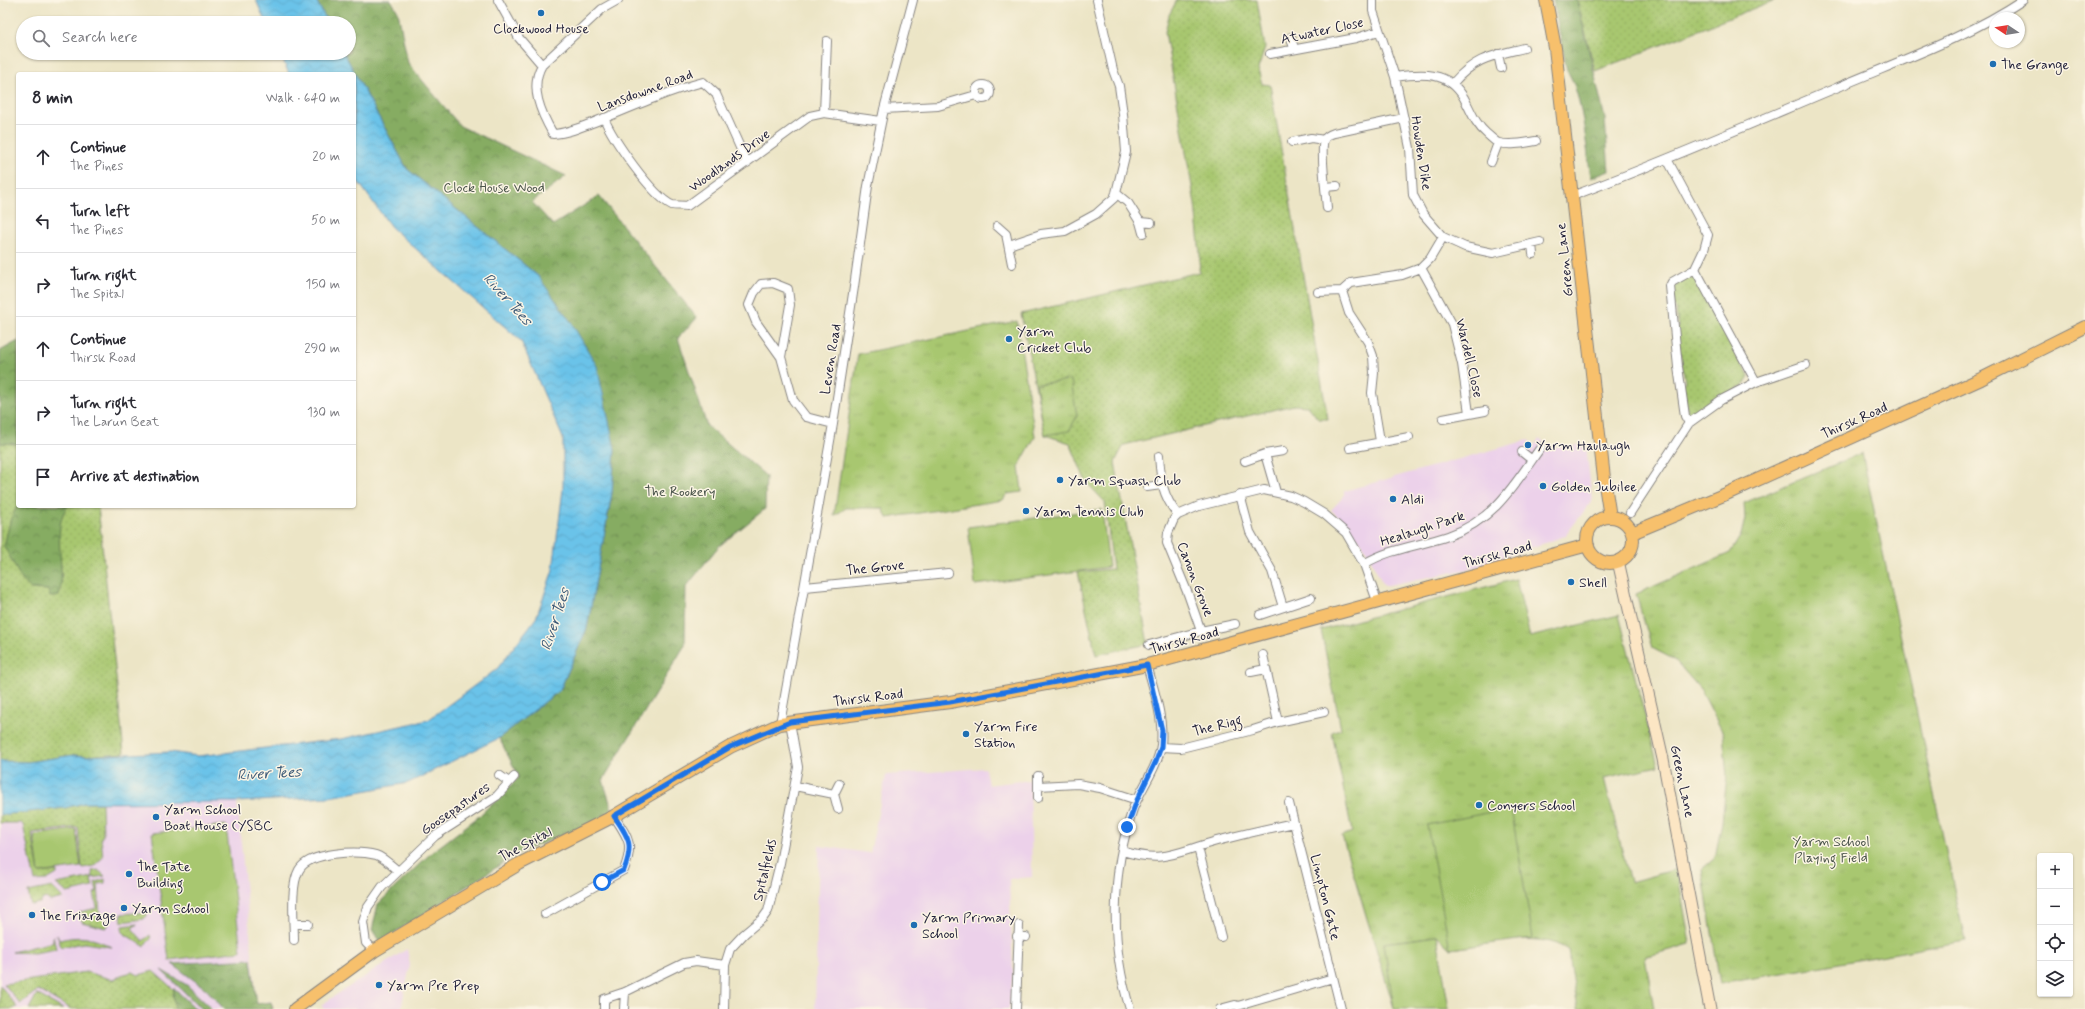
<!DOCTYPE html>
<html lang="en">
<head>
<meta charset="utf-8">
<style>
	body { margin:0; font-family:Mynerve,sans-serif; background:#f2f2f3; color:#2b2b33 }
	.controls { position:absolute; right:12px; bottom:12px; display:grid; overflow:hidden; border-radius:4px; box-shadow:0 1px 3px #0004 }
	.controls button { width:36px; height:36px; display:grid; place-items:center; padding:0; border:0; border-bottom:1px solid #e1e1e2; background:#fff; color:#2b2b33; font:20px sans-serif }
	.compass { position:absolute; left:1989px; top:12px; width:36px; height:36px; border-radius:50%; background:#fff; box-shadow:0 1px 3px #0004; rotate:282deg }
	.stop { position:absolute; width:12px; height:12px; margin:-9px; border:3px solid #1a73e8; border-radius:50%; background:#fff }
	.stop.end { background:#1a73e8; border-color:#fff; box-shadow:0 1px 4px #0008 }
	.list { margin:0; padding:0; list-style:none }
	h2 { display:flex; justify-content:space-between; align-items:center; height:52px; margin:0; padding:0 16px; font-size:17px }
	h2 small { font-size:13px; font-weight:400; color:#7c7c81 }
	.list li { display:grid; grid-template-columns:26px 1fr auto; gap:12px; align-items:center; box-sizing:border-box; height:64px; padding:0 16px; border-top:1px solid #e1e1e2 }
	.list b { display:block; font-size:15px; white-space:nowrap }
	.list p { margin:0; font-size:13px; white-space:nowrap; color:#7c7c81 }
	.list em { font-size:13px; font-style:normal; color:#7c7c81 }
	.icon { flex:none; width:22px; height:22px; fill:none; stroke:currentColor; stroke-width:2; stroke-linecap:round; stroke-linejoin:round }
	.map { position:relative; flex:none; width:2085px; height:1009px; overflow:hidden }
	.search { position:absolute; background:#fff; box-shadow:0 1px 3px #0004; left:16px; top:16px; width:340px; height:44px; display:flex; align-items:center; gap:10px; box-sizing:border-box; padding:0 14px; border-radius:22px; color:#7c7c81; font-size:15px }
	.panel { position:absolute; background:#fff; box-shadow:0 1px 3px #0004; left:16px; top:72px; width:340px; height:436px; border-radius:4px }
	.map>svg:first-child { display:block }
	.built { fill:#ecd1ea }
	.grass { fill:url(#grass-dots); stroke:#657455 }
	.forest { fill:url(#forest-crowns); stroke:#54674e }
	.park { fill:url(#park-tufts); stroke:#657455 }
	.pitch { fill:#a8c76f; stroke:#657455 }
	.water { fill:url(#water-waves); stroke:#467292 }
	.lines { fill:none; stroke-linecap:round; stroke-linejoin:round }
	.minor-casing { stroke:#878480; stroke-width:10 }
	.secondary-casing { stroke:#878480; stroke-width:13 }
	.primary-casing { stroke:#878480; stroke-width:14 }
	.minor { stroke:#fff; stroke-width:8 }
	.secondary { stroke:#fce6c4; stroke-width:11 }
	.primary { stroke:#f7c06c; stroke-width:12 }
	.route { stroke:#1a73e8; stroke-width:5 }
	.poi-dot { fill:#1f6fb2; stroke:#fcf5e5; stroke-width:1.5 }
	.labels { text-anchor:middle; stroke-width:3; stroke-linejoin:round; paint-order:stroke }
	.poi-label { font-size:14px; fill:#22223b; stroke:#fcf5e5; text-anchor:start }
	.street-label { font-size:14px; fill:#22223b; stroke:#fcf5e5 }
	.park-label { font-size:14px; fill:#4a544b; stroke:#fcf5e5 }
	.water-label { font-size:15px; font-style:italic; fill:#3c5a78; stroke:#fcf5e5 }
</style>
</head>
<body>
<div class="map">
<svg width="2085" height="1009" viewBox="0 0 2085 1009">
	<defs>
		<pattern id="grass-dots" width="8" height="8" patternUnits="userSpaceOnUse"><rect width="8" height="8" fill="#a8c76f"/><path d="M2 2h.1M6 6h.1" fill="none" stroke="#90ab61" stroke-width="1.8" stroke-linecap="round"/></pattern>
		<pattern id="forest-crowns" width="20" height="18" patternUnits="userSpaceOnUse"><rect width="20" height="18" fill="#86ac62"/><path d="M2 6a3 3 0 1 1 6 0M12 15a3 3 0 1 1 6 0" fill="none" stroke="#6d8c52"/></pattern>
		<pattern id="park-tufts" width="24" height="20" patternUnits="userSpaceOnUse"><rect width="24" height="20" fill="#a8c76f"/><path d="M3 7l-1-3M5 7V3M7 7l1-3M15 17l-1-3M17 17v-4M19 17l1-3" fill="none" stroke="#90ab61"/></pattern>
		<pattern id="water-waves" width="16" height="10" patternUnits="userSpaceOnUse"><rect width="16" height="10" fill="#6bc3e9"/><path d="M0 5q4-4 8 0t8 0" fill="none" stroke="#5ca7c9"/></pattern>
	</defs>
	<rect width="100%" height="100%" fill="#fcf5e5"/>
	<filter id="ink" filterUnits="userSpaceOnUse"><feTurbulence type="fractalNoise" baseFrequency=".025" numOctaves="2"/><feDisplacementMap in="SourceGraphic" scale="8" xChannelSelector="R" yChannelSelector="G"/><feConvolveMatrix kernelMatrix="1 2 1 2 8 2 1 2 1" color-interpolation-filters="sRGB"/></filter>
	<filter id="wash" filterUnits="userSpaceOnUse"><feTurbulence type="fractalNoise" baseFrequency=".012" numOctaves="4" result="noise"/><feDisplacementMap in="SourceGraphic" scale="16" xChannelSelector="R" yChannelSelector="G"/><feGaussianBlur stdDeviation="0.9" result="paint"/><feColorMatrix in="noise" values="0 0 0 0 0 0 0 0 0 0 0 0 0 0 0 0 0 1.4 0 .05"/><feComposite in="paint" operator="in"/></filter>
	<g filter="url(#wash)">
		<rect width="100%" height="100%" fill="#ece5c6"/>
		<path class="built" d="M1539 439 1549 446 1548 449 1586 444 1592 501 1565 536 1474 568 1384 586 1365 548 1345 523 1331 510 1344 496V491L1528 440 1535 445Z
			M985 768 988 785 1030 780 1032 877 1009 879 1013 972 1009 1009H815L819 846 870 853 886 775Z
			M163 802H237L257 1004 271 1001 273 1009H0V815L84 803Z
			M407 949 410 965 401 1009H324L321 1005Z"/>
		<path class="grass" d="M1177 0H1257L1265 48 1258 69 1262 84 1270 85 1328 419H1318L1308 406 1294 405 1124 445 1115 462 1148 644 1096 655 1078 572 1113 569 1105 502 1086 482 1070 443 1045 435 1021 314 1199 272 1200 255 1195 204 1165 32 1169 15Z
			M1577 0H1775L1595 71Z
			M1689 276 1696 279 1704 292C1703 298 1710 309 1715 313L1749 377 1745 384 1693 416 1688 414 1683 384 1685 381 1676 329 1678 327 1676 308 1674 306 1673 287Z
			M18 351V506H98L124 753 87 756 73 755 28 762 0 761V362Z
			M84 803H102L103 836 101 837 103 857 95 866 82 868 78 827 32 833 39 873 57 871V874L47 880 35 881 23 825 21 823H0V815Z
			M98 870 105 876 91 878 93 887 67 893 56 884 93 877 92 871Z
			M105 879V883L98 884 100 915H107L108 926 106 928 82 922 80 912 97 908 94 893 97 892 95 882Z
			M52 887 63 898 50 901 46 898 43 899 40 903 31 905 28 892Z
			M147 912V916L144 919 122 922 121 914Z
			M138 924 132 928 143 941 150 935 151 939 144 946 123 933 122 926Z
			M57 935 59 940C81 935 92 937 112 947L84 943 61 947Z
			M53 936 56 949 34 953 12 952 53 942Z
			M153 971 196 1009H71L38 990 20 1004 4 984 86 972 114 980 121 975 132 972 139 975Z
			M0 985 17 1007 13 1009H0Z"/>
		<path class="forest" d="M316 0H391L398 12 408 63 460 126 566 176 532 202 553 225 599 196 697 318 678 338 707 426 766 476 765 509 718 547 686 587 685 645 603 780 614 816 522 851 380 942 372 930 378 904 431 853 478 817 519 777 499 738 560 690 587 628 612 493 615 449 538 276 407 169 344 53H349V23H328Z
			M1553 0H1577L1605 119 1609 171 1591 178C1587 152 1582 91 1567 71Z
			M18 341V444L0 443V351Z
			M18 505 68 506C50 527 67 570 59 596L50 597 48 590 31 589 22 580 4 546 11 518Z
			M251 959 257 1004 271 1002 273 1009H224L206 989 172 964Z
			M161 970 187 985 212 1009H202Z
			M174 988 196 1009H175L173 996Z"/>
		<path class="park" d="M1017 321 1035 437 1019 466 1022 492 1007 494 1003 500 887 518 883 508H846L834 516 858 354Z
			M1071 380 1077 416 1069 431 1045 435 1036 384Z
			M1862 453 1965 941 1720 984 1702 869 1715 858 1722 822 1727 776 1723 733 1701 690 1675 660 1652 648 1636 594 1730 553 1741 535 1745 519 1744 503Z
			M1516 579 1530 637 1619 615 1658 766 1604 778 1630 882 1677 869 1690 944 1645 957 1654 1009H1578L1568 950C1537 929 1486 945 1450 949L1437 936 1384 943 1394 1008 1342 836 1352 832 1332 732 1341 729 1321 630Z"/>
		<path class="pitch" d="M1102 509 1109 567 975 585 968 527Z
			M1511 808 1533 938 1450 949 1427 825Z
			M226 825 241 951 169 960 152 833Z
			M76 829 81 867 39 873 34 835Z
			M1437 936 1449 1009H1394L1384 943Z
			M37 994 63 1009H29Z"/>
		<path class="water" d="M256 0H316L328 23H266Z
			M280 53H344L407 169 538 276 571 322 597 366 615 449 612 493 587 628 560 690 499 738 408 783 329 797 237 802 84 803 65 808 0 815V761L28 762 73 755 87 756 170 752 198 756 341 739 428 720 497 669 536 618 553 570 563 489V438L521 341 391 227 354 176V74H289Z"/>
	</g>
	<g filter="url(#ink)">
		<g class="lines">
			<defs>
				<path id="minor" d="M498 0 519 38 542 65
					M618 0 602 9 542 65C529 87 541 113 553 134 571 133 588 124 605 118 636 105 669 91 703 82L716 94 747 163
					M1373 0V11L1395 77 1410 148 1413 195 1423 214 1443 237 1465 247 1493 253 1540 242
					M1291 37 1294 49
					M1270 54 1356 38 1379 31
					M1498 54 1501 68
					M1395 77C1422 73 1449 71 1464 98 1471 111 1475 124 1487 134 1491 137 1495 142 1499 143 1511 146 1524 143 1536 141
					M1453 83C1476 57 1492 56 1524 48
					M976 92a7 7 0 1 1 14 0a7 7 0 1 1-14 0Z
					M884 109 938 106 976 95
					M824 113 827 41
					M604 118C612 138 652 196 672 205 676 206 683 205 687 206L810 116 824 113 881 121
					M1292 142 1311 138 1324 140
					M1667 159 1708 235 1704 250 1695 269 1672 282 1670 286 1678 367 1685 416 1689 423 1721 400 1756 382 1695 269
					M1491 162 1498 143
					M1325 187 1337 186
					M1116 193 1128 203 1140 222
					M1572 196C1661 163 1748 125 1836 88 1899 61 1966 38 2023 0
					M1327 208C1326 195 1320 150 1324 140 1326 136 1331 134 1334 133L1404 118
					M997 226 1006 234 1012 264
					M1143 233 1140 222 1151 223
					M1532 244 1533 254
					M1009 245 1041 234 1065 231 1096 214 1114 198 1116 193 1126 152 1123 114 1119 86 1113 70 1097 0
					M1421 268 1452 324 1462 364 1469 413
					M1318 292 1342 291
					M781 357 790 305 788 289 773 283 761 284 754 293 749 305 756 322 781 357 793 400 806 417 833 424
					M1756 382 1806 365
					M1443 419 1485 411
					M1380 441 1372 393 1374 373 1373 356 1368 342 1349 313 1342 291 1351 283 1402 275 1421 268 1430 259 1443 237
					M1350 448 1409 437
					M1522 452 1532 460
					M1265 454 1276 492
					M1159 456C1161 481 1162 495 1178 515
					M1245 461 1265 454 1283 451
					M1147 487 1161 485
					M1240 495 1250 532 1272 571 1283 607
					M1630 513 1689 423
					M1364 564C1391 548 1419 546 1448 536 1495 520 1514 485 1541 447
					M805 587 948 573
					M1260 615 1311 598
					M1201 631 1188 594 1167 543 1168 533 1174 519 1178 515 1199 506 1264 490 1291 496 1304 502 1324 514 1346 533 1364 564 1377 601
					M1149 645 1201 631 1235 624
					M1263 655 1278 722
					M1251 672 1266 669
					M780 724 833 424 854 287 868 186 884 109 913 0
					M1161 747 1181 748 1253 730 1278 722 1324 712
					M499 775 509 782
					M1038 776V798
					M795 786 834 794
					M1038 786 1078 784 1100 788 1137 800
					M1289 803 1341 1009
					M838 809 834 794 839 784
					M1198 848 1221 937
					M1122 851C1162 863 1173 854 1210 843 1238 835 1266 829 1294 823
					M545 914 624 870C634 844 629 839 614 816
					M294 924H308
					M1017 936 1026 937
					M294 940C294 922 290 886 299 870 309 852 357 850 376 855 383 857 392 866 398 871
					M374 951 366 943 363 922 368 907 382 887 435 836 497 796 514 777
					M604 1009V999L625 992 684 963 696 961 725 965
					M624 1009 625 992
					M724 1009 725 965 730 949 744 934 763 918 768 911 780 863 798 767 790 722
					M1016 1009 1019 925
					M1130 1009C1110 945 1111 872 1133 809 1141 788 1158 767 1161 745 1164 719 1154 690 1147 665
					M1220 1009 1235 1005 1238 1006 1333 978"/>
				<path id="secondary" d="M1618 561 1663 759 1710 1009"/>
				<path id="primary" d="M1546 0 1555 48 1604 478 1610 517
					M1587 540a23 23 0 1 1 46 0a23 23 0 1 1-46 0Z
					M1632 533 1726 494 1981 379 2085 327
					M295 1009 374 951 519 864 614 816 730 747 780 724 950 702 1147 665 1588 545"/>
			</defs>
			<use href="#minor" class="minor-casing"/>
			<use href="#secondary" class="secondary-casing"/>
			<use href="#primary" class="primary-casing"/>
			<use href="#minor" class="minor"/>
			<use href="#secondary" class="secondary"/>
			<use href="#primary" class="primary"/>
		</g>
	</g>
	<g class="lines" filter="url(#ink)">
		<path class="route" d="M602 882 624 870C634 844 629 838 614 816L730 747 790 722 950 702 1147 665 1162 730 1161 747 1156 761 1137 800 1127 827"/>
	</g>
	<g class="poi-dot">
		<circle cx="541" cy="13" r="4"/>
		<circle cx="1993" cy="64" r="4"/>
		<circle cx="1009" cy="339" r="4"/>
		<circle cx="1528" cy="445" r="4"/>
		<circle cx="1060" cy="480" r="4"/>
		<circle cx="1543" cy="486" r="4"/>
		<circle cx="1393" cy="499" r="4"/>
		<circle cx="1026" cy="511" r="4"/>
		<circle cx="1571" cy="582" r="4"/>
		<circle cx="966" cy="734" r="4"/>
		<circle cx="1479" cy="805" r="4"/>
		<circle cx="156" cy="817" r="4"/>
		<circle cx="129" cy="874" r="4"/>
		<circle cx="124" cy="908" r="4"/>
		<circle cx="32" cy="915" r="4"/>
		<circle cx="914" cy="925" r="4"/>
		<circle cx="379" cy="985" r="4"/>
	</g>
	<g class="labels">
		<g class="poi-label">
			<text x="541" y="33" text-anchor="middle">Clockwood House</text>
			<text x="2001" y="69">The Grange</text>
			<text x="1017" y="336">Yarm<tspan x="1017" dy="16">Cricket Club</tspan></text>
			<text x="1536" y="450">Yarm Haulaugh</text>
			<text x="1068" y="485">Yarm Squash Club</text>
			<text x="1551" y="491">Golden Jubilee</text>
			<text x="1401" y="504">Aldi</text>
			<text x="1034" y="516">Yarm Tennis Club</text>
			<text x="1579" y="587">Shell</text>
			<text x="974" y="731">Yarm Fire<tspan x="974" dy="16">Station</tspan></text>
			<text x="1487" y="810">Conyers School</text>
			<text x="164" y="814">Yarm School<tspan x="164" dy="16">Boat House (YSBC</tspan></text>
			<text x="137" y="871">The Tate<tspan x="137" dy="16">Building</tspan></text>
			<text x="132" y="913">Yarm School</text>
			<text x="40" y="920">The Friarage</text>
			<text x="922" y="922">Yarm Primary<tspan x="922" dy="16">School</tspan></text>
			<text x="387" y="990">Yarm Pre Prep</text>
		</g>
		<g class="street-label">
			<text transform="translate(1322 30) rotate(-12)" y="5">Atwater Close</text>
			<text transform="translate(645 90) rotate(-20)" y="5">Lansdowne Road</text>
			<text transform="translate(1422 153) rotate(81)" y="5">Howden Dike</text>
			<text transform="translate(729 160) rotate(-36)" y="5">Woodlands Drive</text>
			<text transform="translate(1564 260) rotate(-96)" y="5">Green Lane</text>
			<text transform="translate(1470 358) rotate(77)" y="5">Wardell Close</text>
			<text transform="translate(830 359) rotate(-81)" y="5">Leven Road</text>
			<text transform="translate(1854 420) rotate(-24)" y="5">Thirsk Road</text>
			<text transform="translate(1422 528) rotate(-18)" y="5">Healaugh Park</text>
			<text transform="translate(1497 554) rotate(-15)" y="5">Thirsk Road</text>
			<text transform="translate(875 567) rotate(-6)" y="5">The Grove</text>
			<text transform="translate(1196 579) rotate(69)" y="5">Canon Grove</text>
			<text transform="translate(1184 640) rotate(-15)" y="5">Thirsk Road</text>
			<text transform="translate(868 697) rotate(-7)" y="5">Thirsk Road</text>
			<text transform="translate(1217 725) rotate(-14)" y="5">The Rigg</text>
			<text transform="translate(1683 781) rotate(78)" y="5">Green Lane</text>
			<text transform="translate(455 808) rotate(-35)" y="5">Goosepastures</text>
			<text transform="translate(525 844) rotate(-28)" y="5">The Spital</text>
			<text transform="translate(764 870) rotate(-77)" y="5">Spitalfields</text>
			<text transform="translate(1326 897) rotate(76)" y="5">Limpton Gate</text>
		</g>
		<g class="park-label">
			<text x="494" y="192">Clock House Wood</text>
			<text x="680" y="496">The Rookery</text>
			<text x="1831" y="846">Yarm School<tspan x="1831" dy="16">Playing Field</tspan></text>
		</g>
		<g class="water-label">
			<text transform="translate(508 299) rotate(48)" y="5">River Tees</text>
			<text transform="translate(555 619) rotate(-72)" y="5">River Tees</text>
			<text transform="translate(269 773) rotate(-3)" y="5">River Tees</text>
		</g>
	</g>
</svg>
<div class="controls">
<button>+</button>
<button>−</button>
<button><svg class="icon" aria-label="locate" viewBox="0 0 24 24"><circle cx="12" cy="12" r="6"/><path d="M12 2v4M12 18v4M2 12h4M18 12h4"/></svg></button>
<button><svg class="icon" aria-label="layers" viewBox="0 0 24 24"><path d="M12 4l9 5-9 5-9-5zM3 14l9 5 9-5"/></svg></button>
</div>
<svg class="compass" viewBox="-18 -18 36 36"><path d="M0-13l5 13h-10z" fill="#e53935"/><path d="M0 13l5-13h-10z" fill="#7c7c81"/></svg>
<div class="stop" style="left:602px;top:882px"></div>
<div class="stop end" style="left:1127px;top:827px"></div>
<div class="search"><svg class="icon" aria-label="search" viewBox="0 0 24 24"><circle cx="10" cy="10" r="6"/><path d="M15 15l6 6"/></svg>Search here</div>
<section class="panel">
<h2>8 min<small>Walk · 640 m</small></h2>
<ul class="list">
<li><svg class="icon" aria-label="ahead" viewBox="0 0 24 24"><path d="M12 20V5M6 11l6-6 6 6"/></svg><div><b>Continue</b><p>The Pines</p></div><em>20 m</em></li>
<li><svg class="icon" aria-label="left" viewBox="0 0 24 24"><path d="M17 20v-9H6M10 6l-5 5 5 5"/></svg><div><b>Turn left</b><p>The Pines</p></div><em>50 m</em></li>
<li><svg class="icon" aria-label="right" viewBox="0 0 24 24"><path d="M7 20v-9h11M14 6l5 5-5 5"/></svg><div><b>Turn right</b><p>The Spital</p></div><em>150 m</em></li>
<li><svg class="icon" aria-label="ahead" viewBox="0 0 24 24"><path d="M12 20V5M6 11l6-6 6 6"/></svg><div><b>Continue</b><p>Thirsk Road</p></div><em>290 m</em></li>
<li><svg class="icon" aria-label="right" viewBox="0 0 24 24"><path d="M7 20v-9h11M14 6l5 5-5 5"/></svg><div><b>Turn right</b><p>The Larun Beat</p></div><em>130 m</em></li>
<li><svg class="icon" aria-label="arrive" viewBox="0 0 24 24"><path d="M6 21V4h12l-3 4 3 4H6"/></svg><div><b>Arrive at destination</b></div></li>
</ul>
</section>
</div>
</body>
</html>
